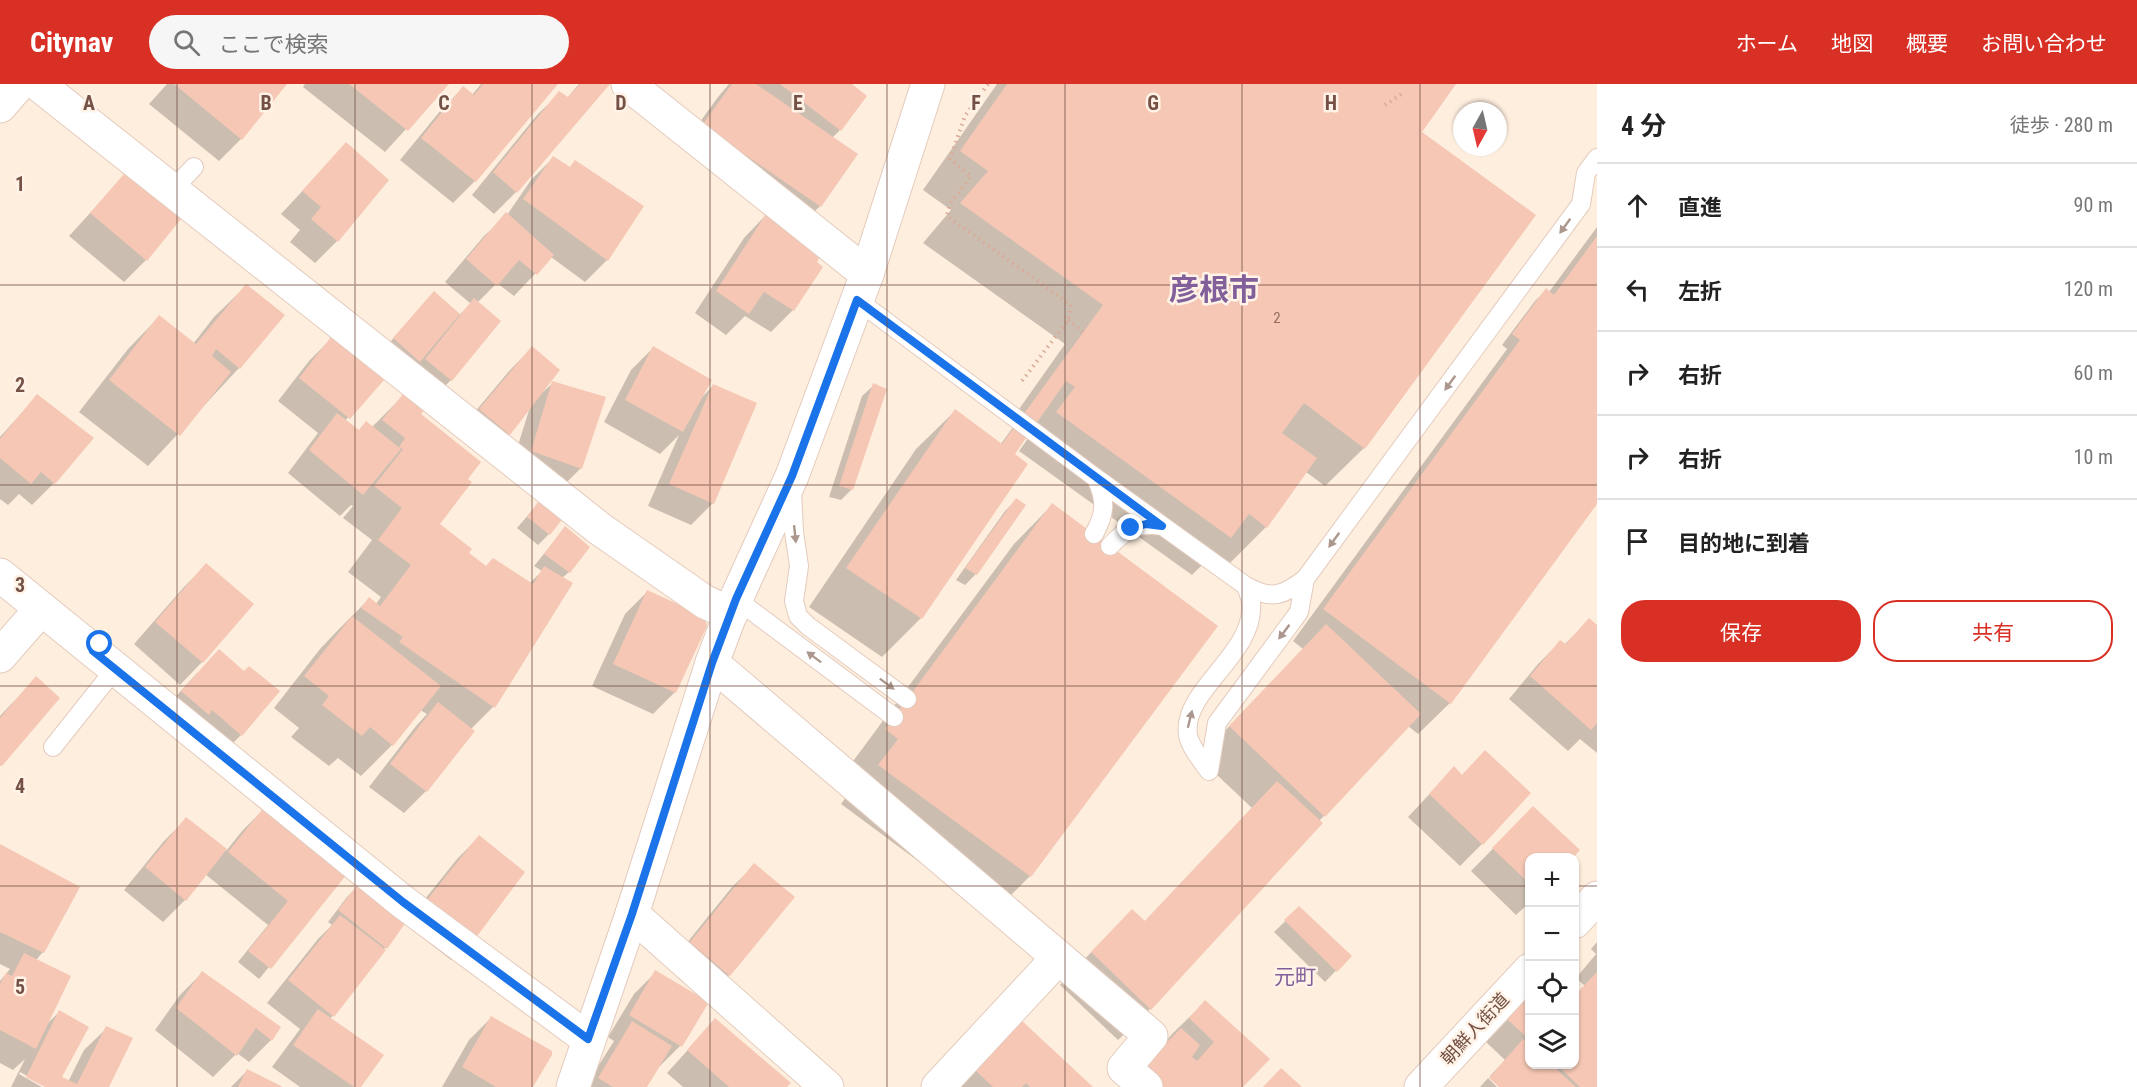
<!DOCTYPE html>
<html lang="ja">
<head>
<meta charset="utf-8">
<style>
	body { margin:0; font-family:"Roboto Condensed","Noto Sans JP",sans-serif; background:#f6f6f6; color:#222 }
	.controls { position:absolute; right:18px; bottom:18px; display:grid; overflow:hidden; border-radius:12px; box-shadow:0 2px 4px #0004 }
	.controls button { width:54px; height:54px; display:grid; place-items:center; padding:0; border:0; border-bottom:2px solid #e0e0e0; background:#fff; color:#222; font:30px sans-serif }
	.compass { position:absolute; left:1453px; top:18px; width:54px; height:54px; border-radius:50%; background:#fff; box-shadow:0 2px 4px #0004; rotate:188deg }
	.stop { position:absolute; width:18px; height:18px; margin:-14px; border:4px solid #1a73e8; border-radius:50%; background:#fff }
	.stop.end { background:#1a73e8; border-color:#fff; box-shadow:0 2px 6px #0008 }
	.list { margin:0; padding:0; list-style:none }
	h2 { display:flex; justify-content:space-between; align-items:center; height:78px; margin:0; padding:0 24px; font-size:26px }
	h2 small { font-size:20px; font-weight:400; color:#767676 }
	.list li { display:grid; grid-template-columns:39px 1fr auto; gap:18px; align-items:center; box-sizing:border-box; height:84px; padding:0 24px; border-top:2px solid #e0e0e0 }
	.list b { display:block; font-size:22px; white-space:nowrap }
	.list em { font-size:20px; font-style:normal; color:#767676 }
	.actions { display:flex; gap:12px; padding:18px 24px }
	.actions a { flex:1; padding:14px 0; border:2px solid #d93025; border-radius:24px; text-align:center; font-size:21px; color:#d93025 }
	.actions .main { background:#d93025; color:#fff }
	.icon { flex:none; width:33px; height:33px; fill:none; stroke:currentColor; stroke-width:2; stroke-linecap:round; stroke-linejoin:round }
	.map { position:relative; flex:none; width:1597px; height:1003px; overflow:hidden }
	header { display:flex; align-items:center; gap:36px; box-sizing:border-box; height:84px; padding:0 30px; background:#d93025; color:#fff }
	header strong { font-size:28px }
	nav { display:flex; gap:33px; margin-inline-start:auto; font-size:21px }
	.search { width:420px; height:54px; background:#f6f6f6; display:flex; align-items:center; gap:15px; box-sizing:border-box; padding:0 21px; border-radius:33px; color:#767676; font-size:22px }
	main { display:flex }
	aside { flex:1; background:#fff }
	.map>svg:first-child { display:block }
	.shadow { fill:#0003 }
	.building { fill:#f5c7b4 }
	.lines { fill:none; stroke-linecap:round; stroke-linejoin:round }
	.service-casing { stroke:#e4cbbd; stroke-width:20 }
	.minor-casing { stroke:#e4cbbd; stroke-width:35 }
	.tertiary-casing { stroke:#e4cbbd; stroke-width:35 }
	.path { stroke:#daaa97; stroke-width:4; stroke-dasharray:1.5 4.5; stroke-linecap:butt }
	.service { stroke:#fff; stroke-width:18 }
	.minor { stroke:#fff; stroke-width:33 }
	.tertiary { stroke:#fff; stroke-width:33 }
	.oneway { fill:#ac978f }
	.route { stroke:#1a73e8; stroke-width:8 }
	.grid { fill:none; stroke:#755145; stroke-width:1.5; stroke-opacity:0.55 }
	.labels { text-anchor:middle; stroke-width:5; stroke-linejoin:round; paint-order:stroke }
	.number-label { font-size:15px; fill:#956e61 }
	.street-label { font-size:18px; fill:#755145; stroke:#fff2e6 }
	.quarter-label { font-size:21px; fill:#805f9a; stroke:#fff2e6 }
	.town-label { font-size:30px; font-weight:bold; fill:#805f9a; stroke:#fff2e6 }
	.grid-label { font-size:20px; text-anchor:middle; font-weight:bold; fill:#755145; stroke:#fff2e6; stroke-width:5; stroke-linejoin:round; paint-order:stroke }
</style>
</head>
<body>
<header>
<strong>Citynav</strong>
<div class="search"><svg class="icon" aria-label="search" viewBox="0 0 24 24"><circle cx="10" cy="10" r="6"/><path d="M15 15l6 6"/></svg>ここで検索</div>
<nav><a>ホーム</a><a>地図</a><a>概要</a><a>お問い合わせ</a></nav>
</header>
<main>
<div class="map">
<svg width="1597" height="1003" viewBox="0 0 1597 1003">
	<rect width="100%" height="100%" fill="#feeede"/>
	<path class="shadow" d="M167 0H285L241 55 219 77 149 20Z
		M305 0H447L385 68 303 3Z
		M481 0H556L475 97 453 119 400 76 441 26 463 4 472 11Z
		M579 0H608L516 108 494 130 472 111 537 31 560 9 567 14Z
		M729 0H850L840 46 832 54 820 122 798 144 681 64 718 13Z
		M997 0H1455L1419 48 1364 364 1325 402 1306 388 1266 443 1228 481 1213 470 1192 491 1019 367 1037 342 1034 340 1012 370 1026 380 921 534 882 573 809 523 916 365 955 327 1000 361 1022 331 1017 328 1065 260 923 159 951 126 923 106Z
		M346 60 387 97 337 157 315 179 290 158 300 146 281 130Z
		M553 74 569 84 575 78 607 176 585 198 551 173 514 212 497 199 477 219 451 296 429 318 383 266 434 209 459 231 471 220 445 198 484 152 507 131 531 96Z
		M124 92 146 176 124 198 69 152Z
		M766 131 793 226 771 248 745 232 726 251 695 229 744 154Z
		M1597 143V417L1450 619 1418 650 1408 642 1319 737 1150 925 1118 956 1060 901 1100 859 1144 838 1252 724 1199 674 1303 565 1293 557 1507 265 1502 261 1535 217 1546 206 1549 208Z
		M246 202 283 231 239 284 148 382 79 328 128 265 159 233 193 260 214 233Z
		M331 255 381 296 345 337 358 347 371 344 403 312 419 330 438 440 467 470 485 484 529 500 542 487 534 482 565 444 569 488 562 494 571 499 493 623 471 645 426 707 404 729 369 703 416 642 427 630 420 626 392 661 361 692 338 674 329 682 291 653 299 644 274 624 320 565 338 546 369 515 376 520 381 513 348 488 372 456 343 434 353 422 351 421 340 432 288 389 318 349 278 317 309 277Z
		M532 264 543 306 544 307 553 299 581 384 559 406 509 390 530 323 509 350 487 372 458 348 510 286Z
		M653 264 701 314 713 302V419L691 441 648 422 679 351 660 370 604 338 631 286Z
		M874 301 852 405 841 416 829 413 862 312Z
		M37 312 54 399 32 421 19 410 8 421 0 415V353Z
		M541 416 549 450 538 461 517 444Z
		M1016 416 976 490 965 501 956 496 1005 427Z
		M1052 421 1216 542 1030 792 991 831 841 720 860 694 848 684 1014 460Z
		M206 481 202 578 180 601 134 560 184 503Z
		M647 508 675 608 653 630 592 602 625 530Z
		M1589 536 1597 543V669L1580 655 1568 667 1509 615 1538 580 1560 558 1564 561Z
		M197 589 241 651 219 673 160 630Z
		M36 594 58 614 0 682V632Z
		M1485 668 1482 760 1460 782 1408 733 1454 684 1461 692Z
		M265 724 300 846 259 895 238 878 268 841 205 790 185 816 163 838 124 806 164 757 186 735 226 767 243 746Z
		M1533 724 1530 774V818L1516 831 1471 787Z
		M479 753 473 854 451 876 404 839 330 935 359 1003H300L272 983 300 945 267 919 318 855 332 841 328 838 347 813 358 802 405 840 457 775Z
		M0 762 43 868 36 876 46 941 59 928 60 994 68 998 84 966 107 944 108 1003H47L20 988 19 990 42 1003H11L25 975 13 986 0 979V897L10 885 0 880Z
		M755 781 729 891 707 913 669 881 732 803Z
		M1299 824 1350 872 1325 898 1274 848Z
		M1597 858V1003H1501L1490 992 1505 976 1486 958 1530 913V980H1574L1585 902 1576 894 1596 870 1591 865Z
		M656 888 680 962 658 984 646 1003H585L614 957 608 953 634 910Z
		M202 889 271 956 249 978 237 969 213 993 155 946 180 911Z
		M1205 918 1241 1003H1125L1173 949Z
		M491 934 531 1003H442L469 956Z
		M715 936 785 1003H683L667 989Z
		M998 960 1090 1003H956Z
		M247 987 279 1003H231Z
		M1488 994 1497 1003H1480Z"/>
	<path class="building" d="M174 0H287L242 56Z
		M349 0H449L408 47Z
		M483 0H558L476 98 421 54 463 2 474 11Z
		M580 0H610L517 109 493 88 559 7 568 13Z
		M732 0H756L858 70 821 123 702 41Z
		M780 0H852L867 12 841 47Z
		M1007 0H1456L1422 48 1536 131 1365 365 1304 319 1282 349 1317 374 1267 444 1249 430 1231 454 1056 328 1075 303 1066 297 1015 370 1028 380 922 535 846 484 955 325 1002 360 1103 221 960 119 988 87 960 67Z
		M346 58 389 96 338 158 311 135 321 123 302 107Z
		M553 72 570 83 575 76 644 122 608 177 523 115Z
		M124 90 181 135 147 177 90 129Z
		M506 128 554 171 537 191 519 176 497 202 466 175Z
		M766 130 824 165 817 178 823 183 794 227 764 208 749 230 716 207Z
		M1597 152V420L1451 620 1323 525 1520 256 1512 250 1546 204 1554 211Z
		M246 200 285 231 240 285 216 265 212 272 231 288 180 352 109 296 159 231 196 260Z
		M434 207 460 230 420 278 393 254Z
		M474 214 501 237 452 297 425 275Z
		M331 253 384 296 350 335 299 294Z
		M532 262 560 286 510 351 479 325Z
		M653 262 712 296 683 348 625 316Z
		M552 297 606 313 582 385 531 367Z
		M873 299 887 305 853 406 839 402Z
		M713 300 757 319 714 420 669 400Z
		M37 310 94 354 55 400 41 388 31 400 0 374V355Z
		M403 310 424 327 421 330 481 378 468 395 472 398 440 440 472 465 469 469 486 482 493 474 533 500 544 482 573 499 495 624 399 558 403 553 361 524 369 513 380 522 411 481 378 456 402 424 374 402 403 365 399 363 405 354 382 336Z
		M337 329 359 346 366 337 401 365 363 411 309 366Z
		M541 414 564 433 550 451 527 433Z
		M1016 414 1026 421 977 491 965 484Z
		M1052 419 1218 542 1031 793 878 681 898 655 885 645Z
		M565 442 590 463 570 489 544 470Z
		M206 479 254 520 203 579 155 538Z
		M647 506 704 532 707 542 676 609 613 580Z
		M352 532 441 602 393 662 370 643 362 652 322 621 329 612 304 592Z
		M1589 534 1597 541V639L1591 646 1530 592 1560 556 1566 560Z
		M1326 540 1421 630 1325 733 1229 642Z
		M219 565 244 587 249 582 280 607 242 652 212 626 209 631 181 607Z
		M36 592 60 614 2 682 0 681V634Z
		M438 618 475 647 427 708 390 680Z
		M1485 666 1531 709 1483 761 1429 710 1454 682 1462 691Z
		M1277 697 1323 739 1151 926 1091 868 1132 825 1145 837Z
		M265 722 347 790 271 885 248 867 288 817 228 768Z
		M1533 722 1580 766 1573 774H1530V800L1492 764Z
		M186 733 227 765 186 817 145 783Z
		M479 751 525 788 475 855 426 817Z
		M0 760 80 803 44 869 0 848Z
		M754 779 795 813 730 892 690 858Z
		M358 800 406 838 387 865 338 826Z
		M1299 822 1352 872 1337 888 1284 836Z
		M340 831 386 866 334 933 288 896Z
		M24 869 71 892 36 965 0 946V900L6 889 12 892Z
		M655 886 709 918 682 963 629 931Z
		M202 887 281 943 272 957 256 944 237 972 176 924Z
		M1597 888V1003H1580L1556 980H1574V912Z
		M1530 911V956L1507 935Z
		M1205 916 1270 975 1243 1003H1163L1142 984 1181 944 1200 961 1192 973 1197 977 1214 958 1189 934Z
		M318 925 384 971 361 1003H354L293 961Z
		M59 926 89 943 62 993 77 1000 106 942 133 954 109 1003H45L26 993Z
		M491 932 552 967V971L533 1003H496L462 983Z
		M715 934 791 999 787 1003H729L687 966Z
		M1020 935 1093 1003H1030L1026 999 1022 1003H993L973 984Z
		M632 937 672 962 647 1003H613L598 994Z
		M1523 955 1530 961V980H1551L1576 1003H1499L1489 994Z
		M1281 984 1302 1003H1263Z
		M247 985 283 1003H238Z"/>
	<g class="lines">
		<defs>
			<path id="service" d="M172 106 194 83
				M857 216 1096 394 1246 502C1271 516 1283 512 1305 495L1581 120 1586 89 1597 74
				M792 406 794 448 799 482 794 517 798 532 808 542 907 615
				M1094 450C1106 429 1106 416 1096 394
				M1110 462C1126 445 1138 438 1162 442
				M736 515 894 633
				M53 663 115 585
				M1209 687 1217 639 1299 528 1305 495
				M1209 687C1202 677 1190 663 1188 651 1181 607 1255 570 1251 520 1251 515 1248 508 1246 502"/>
			<path id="minor" d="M38 0 600 445 705 518 731 530
				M628 0 867 190
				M0 22 19 0
				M0 491 403 818 588 955
				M0 572 41 525
				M712 579 1151 952 1124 984 1146 1003
				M632 830 827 1003
				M1574 838 1597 814
				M938 1003 1058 874
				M1421 1003 1530 886"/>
			<path id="tertiary" d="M573 1003 632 830 712 579 736 515 792 392 867 190 928 0"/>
		</defs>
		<use href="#service" class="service-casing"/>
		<use href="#minor" class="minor-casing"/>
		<use href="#tertiary" class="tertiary-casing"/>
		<path class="path" d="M988 0 965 32 950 75 971 92 950 120 947 132 1071 221 1068 236 1022 297
			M1385 21 1403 9
			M1068 236 1083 248"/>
		<use href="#service" class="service"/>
		<use href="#minor" class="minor"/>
		<use href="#tertiary" class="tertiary"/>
	</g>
	<defs><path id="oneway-solid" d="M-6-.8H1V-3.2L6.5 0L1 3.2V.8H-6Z" transform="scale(1.5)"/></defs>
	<g class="oneway">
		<use href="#oneway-solid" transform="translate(1565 142) rotate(126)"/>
		<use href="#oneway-solid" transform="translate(1450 299) rotate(126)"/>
		<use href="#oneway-solid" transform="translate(795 450) rotate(84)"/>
		<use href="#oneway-solid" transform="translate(1334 456) rotate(126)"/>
		<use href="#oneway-solid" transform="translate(1284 548) rotate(127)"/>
		<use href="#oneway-solid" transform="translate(814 573) rotate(-143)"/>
		<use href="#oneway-solid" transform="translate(887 600) rotate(37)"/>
		<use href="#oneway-solid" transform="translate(1190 635) rotate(-76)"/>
	</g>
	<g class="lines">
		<path class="route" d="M100 560 93 567 403 818 588 955 632 830 712 579 736 515 792 392 857 216 1162 442 1146 440 1131 444"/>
	</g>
	<path class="grid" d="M177 0V1003M355 0V1003M532 0V1003M710 0V1003M887 0V1003M1065 0V1003M1242 0V1003M1420 0V1003M0 201H1597M0 401H1597M0 602H1597M0 802H1530M1574 802H1597"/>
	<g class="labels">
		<g class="number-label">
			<text x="1277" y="239">2</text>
		</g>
		<g class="street-label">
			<text transform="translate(1475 945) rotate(-47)" y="6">朝鮮人街道</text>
		</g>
		<g class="quarter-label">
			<text x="1295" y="900">元町</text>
		</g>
		<g class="town-label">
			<text x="1214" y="216">彦根市</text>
		</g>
	</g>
	<g class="grid-label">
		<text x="89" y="26">A</text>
		<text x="266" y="26">B</text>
		<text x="444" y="26">C</text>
		<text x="621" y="26">D</text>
		<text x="798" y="26">E</text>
		<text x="976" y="26">F</text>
		<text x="1153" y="26">G</text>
		<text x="1331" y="26">H</text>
		<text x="20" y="107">1</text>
		<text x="20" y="308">2</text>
		<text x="20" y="508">3</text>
		<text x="20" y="709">4</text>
		<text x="20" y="910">5</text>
	</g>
</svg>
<div class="controls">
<button>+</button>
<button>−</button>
<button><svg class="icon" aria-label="locate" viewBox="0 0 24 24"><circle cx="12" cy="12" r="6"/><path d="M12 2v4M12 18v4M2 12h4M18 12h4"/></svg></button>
<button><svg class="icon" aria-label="layers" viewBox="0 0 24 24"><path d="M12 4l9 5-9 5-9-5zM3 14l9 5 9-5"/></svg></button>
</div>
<svg class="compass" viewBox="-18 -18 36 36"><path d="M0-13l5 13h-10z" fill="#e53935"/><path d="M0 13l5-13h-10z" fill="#767676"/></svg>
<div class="stop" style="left:100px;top:560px"></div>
<div class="stop end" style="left:1131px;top:444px"></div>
</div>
<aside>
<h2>4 分<small>徒歩 · 280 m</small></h2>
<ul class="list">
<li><svg class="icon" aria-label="ahead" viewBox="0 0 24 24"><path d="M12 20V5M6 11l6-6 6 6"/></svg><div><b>直進</b></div><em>90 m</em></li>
<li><svg class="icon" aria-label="left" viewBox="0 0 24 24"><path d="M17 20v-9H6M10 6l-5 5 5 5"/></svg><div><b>左折</b></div><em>120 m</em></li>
<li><svg class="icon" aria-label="right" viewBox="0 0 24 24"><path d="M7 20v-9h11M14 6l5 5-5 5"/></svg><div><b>右折</b></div><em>60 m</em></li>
<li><svg class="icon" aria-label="right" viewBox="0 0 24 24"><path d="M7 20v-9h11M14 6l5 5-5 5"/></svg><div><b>右折</b></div><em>10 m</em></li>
<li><svg class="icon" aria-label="arrive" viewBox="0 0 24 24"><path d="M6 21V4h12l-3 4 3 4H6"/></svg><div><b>目的地に到着</b></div></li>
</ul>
<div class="actions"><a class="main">保存</a><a>共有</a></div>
</aside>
</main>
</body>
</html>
